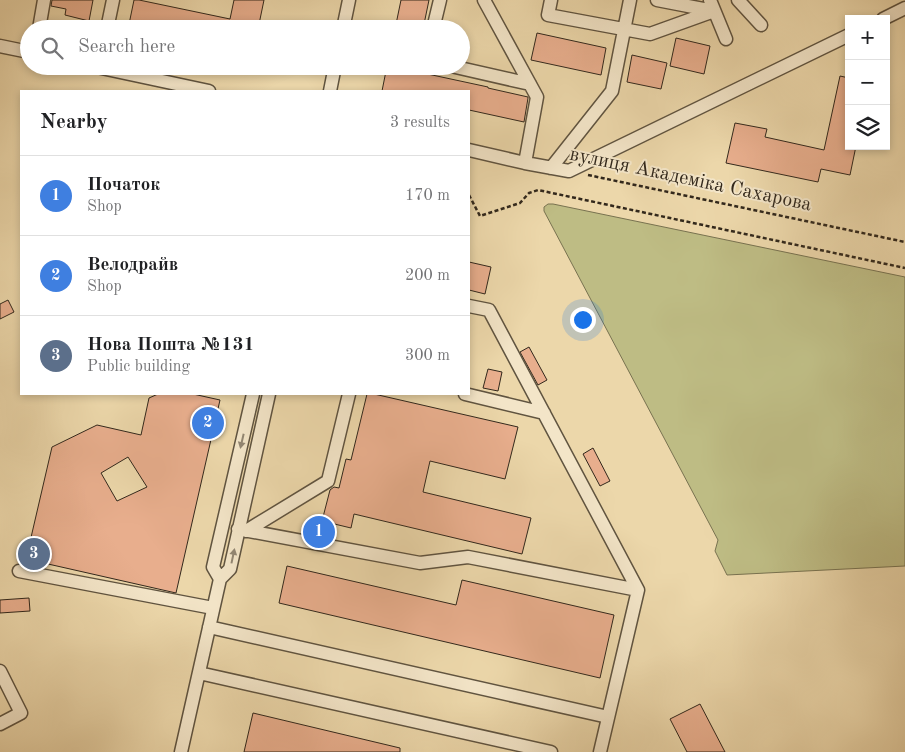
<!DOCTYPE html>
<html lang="en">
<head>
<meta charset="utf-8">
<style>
	body { margin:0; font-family:"Old Standard TT",serif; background:#f2f2f2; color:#202124 }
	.controls { position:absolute; right:15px; top:15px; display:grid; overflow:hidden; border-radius:0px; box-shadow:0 2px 8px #0003 }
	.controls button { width:45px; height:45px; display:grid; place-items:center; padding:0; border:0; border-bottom:1px solid #e0e0e0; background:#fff; color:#202124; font:25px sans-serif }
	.you { position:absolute; left:582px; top:319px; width:18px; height:18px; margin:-12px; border:4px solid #fff; border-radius:50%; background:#1a73e8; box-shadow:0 0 0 8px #1a73e833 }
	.badge { display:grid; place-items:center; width:32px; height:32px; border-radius:50%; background:#d93025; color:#fff; font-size:16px; font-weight:700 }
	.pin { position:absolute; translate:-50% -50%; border:2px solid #fff; box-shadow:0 1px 5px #0006 }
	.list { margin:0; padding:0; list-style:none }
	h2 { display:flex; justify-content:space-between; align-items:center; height:65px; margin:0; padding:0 20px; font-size:21px }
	h2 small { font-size:16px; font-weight:400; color:#757577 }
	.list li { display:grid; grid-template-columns:32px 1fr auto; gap:15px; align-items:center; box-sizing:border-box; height:80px; padding:0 20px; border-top:1px solid #e0e0e0 }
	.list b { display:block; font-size:19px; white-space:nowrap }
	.list p { margin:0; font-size:16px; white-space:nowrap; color:#757577 }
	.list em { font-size:16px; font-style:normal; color:#757577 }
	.icon { flex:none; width:28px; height:28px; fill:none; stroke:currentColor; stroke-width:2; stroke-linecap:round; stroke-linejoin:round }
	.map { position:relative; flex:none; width:905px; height:752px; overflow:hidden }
	.search { position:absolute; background:#fff; box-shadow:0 2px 8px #0003; left:20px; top:20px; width:450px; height:55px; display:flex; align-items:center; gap:12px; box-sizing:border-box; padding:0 18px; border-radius:28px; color:#757577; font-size:19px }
	.panel { position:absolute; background:#fff; box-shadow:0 2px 8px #0003; left:20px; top:90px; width:450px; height:305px; border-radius:0px }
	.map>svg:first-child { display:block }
	.green { fill:#bebc84; stroke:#787250 }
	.building { fill:#e8ae8d; stroke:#32281c; fill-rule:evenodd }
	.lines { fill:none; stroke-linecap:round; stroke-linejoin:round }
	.minor-casing { stroke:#605440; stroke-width:15 }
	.path { stroke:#32281c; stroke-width:2.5; stroke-dasharray:4 2.5; stroke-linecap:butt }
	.minor { stroke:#f3e5c8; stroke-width:12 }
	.oneway { fill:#928672 }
	.labels { text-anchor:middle; stroke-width:4; stroke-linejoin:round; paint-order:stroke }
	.street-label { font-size:20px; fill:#32281c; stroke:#f3e5c8 }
</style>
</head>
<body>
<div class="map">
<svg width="905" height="752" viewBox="0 0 905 752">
	<rect width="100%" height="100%" fill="#ecd7aa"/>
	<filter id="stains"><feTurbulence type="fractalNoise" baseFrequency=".004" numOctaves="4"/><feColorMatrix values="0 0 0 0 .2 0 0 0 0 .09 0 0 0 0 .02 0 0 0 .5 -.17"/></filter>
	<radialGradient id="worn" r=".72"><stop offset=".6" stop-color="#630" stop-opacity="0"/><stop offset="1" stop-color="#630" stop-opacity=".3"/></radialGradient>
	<path class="green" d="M548 204H553L905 277V566L727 575 715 551 718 540 544 211V207Z"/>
	<path class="building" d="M52 0H93L89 21 65 15 66 9 51 6Z
		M134 0H139L230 19 234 0H264L258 29H128Z
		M401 0H429L423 29H395Z
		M537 33 606 48 601 75 531 60Z
		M676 38 710 46 704 74 670 66Z
		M632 55 667 63 661 89 627 82Z
		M387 66H410L409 70 488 87V88L528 97V98L524 122 469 110V91H382Z
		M840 76 849 78V146H856L850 175 821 169 818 182 726 163 735 123 767 129 765 137 824 150Z
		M469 262 491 267 485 294 469 290Z
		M8 300 14 312 0 319V304Z
		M529 347 547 380 538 385 520 352Z
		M488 369 502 372 498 391 483 388Z
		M158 394H193L220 400 176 593 26 559 52 447 97 425 141 435 149 398ZM128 457 147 487 117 501 101 473Z
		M367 394H374L518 427 505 479 430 461 423 492 531 518 522 554 354 514 351 528 322 521 330 490 334 487 339 488 346 459 351 460Z
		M593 448 610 481 600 486 583 454Z
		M287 566 456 605 462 580 614 615 600 678 279 603Z
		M29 598 30 611 0 613V600Z
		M700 704 725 752H687L670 719Z
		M253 713 400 748V752H244Z"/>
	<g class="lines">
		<defs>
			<path id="minor" d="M484 0 537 97 525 163
				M551 0 548 15 650 34 714 11
				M657 0 714 11
				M710 0 726 39
				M738 0 761 25
				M883 19 905 8
				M39 29 44 0
				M107 29 113 0
				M343 29 349 0
				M433 29 440 0
				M0 46 29 52
				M92 66 209 91
				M451 66 530 84
				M330 91 335 66
				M469 150 525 163 569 171 849 35
				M551 168 612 91 630 0
				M469 306 489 310 638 590 600 752
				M465 394 544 413
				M238 529 420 563 468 557 638 590
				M246 531 328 481 349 394
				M19 571 213 608
				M220 579 230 569 269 394
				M220 579 213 567 253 394
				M209 627 608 717
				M0 671 21 713 0 724
				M199 673 551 752
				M181 752 220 579"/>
		</defs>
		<use href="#minor" class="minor-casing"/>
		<path class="path" d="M588 175 905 242
			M469 195 480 216 520 203 529 193 538 190 905 268"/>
		<use href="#minor" class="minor"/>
	</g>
	<defs><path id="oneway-solid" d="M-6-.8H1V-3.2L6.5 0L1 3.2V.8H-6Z" transform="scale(1.25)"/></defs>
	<g class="oneway">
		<use href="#oneway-solid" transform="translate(242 441) rotate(103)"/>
		<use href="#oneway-solid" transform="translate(233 556) rotate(-78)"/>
	</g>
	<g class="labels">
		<g class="street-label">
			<text transform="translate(691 178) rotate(12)" y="7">вулиця Академіка Сахарова</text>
		</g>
	</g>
	<rect width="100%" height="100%" filter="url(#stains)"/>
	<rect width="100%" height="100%" fill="url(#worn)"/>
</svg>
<div class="controls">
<button>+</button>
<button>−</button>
<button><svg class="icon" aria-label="layers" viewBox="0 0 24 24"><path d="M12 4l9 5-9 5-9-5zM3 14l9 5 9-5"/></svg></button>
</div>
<div class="you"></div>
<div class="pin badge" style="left:319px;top:532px;background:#3f7fe0">1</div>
<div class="pin badge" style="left:208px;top:423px;background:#3f7fe0">2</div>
<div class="pin badge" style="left:34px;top:554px;background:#5c6f8a">3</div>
<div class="search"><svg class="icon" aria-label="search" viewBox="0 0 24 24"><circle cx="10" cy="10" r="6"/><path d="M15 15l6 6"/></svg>Search here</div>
<section class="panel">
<h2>Nearby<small>3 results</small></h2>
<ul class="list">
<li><span class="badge" style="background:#3f7fe0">1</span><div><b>Початок</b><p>Shop</p></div><em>170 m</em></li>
<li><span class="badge" style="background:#3f7fe0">2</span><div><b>Велодрайв</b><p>Shop</p></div><em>200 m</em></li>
<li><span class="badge" style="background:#5c6f8a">3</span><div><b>Нова Пошта №131</b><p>Public building</p></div><em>300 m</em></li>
</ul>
</section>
</div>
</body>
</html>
